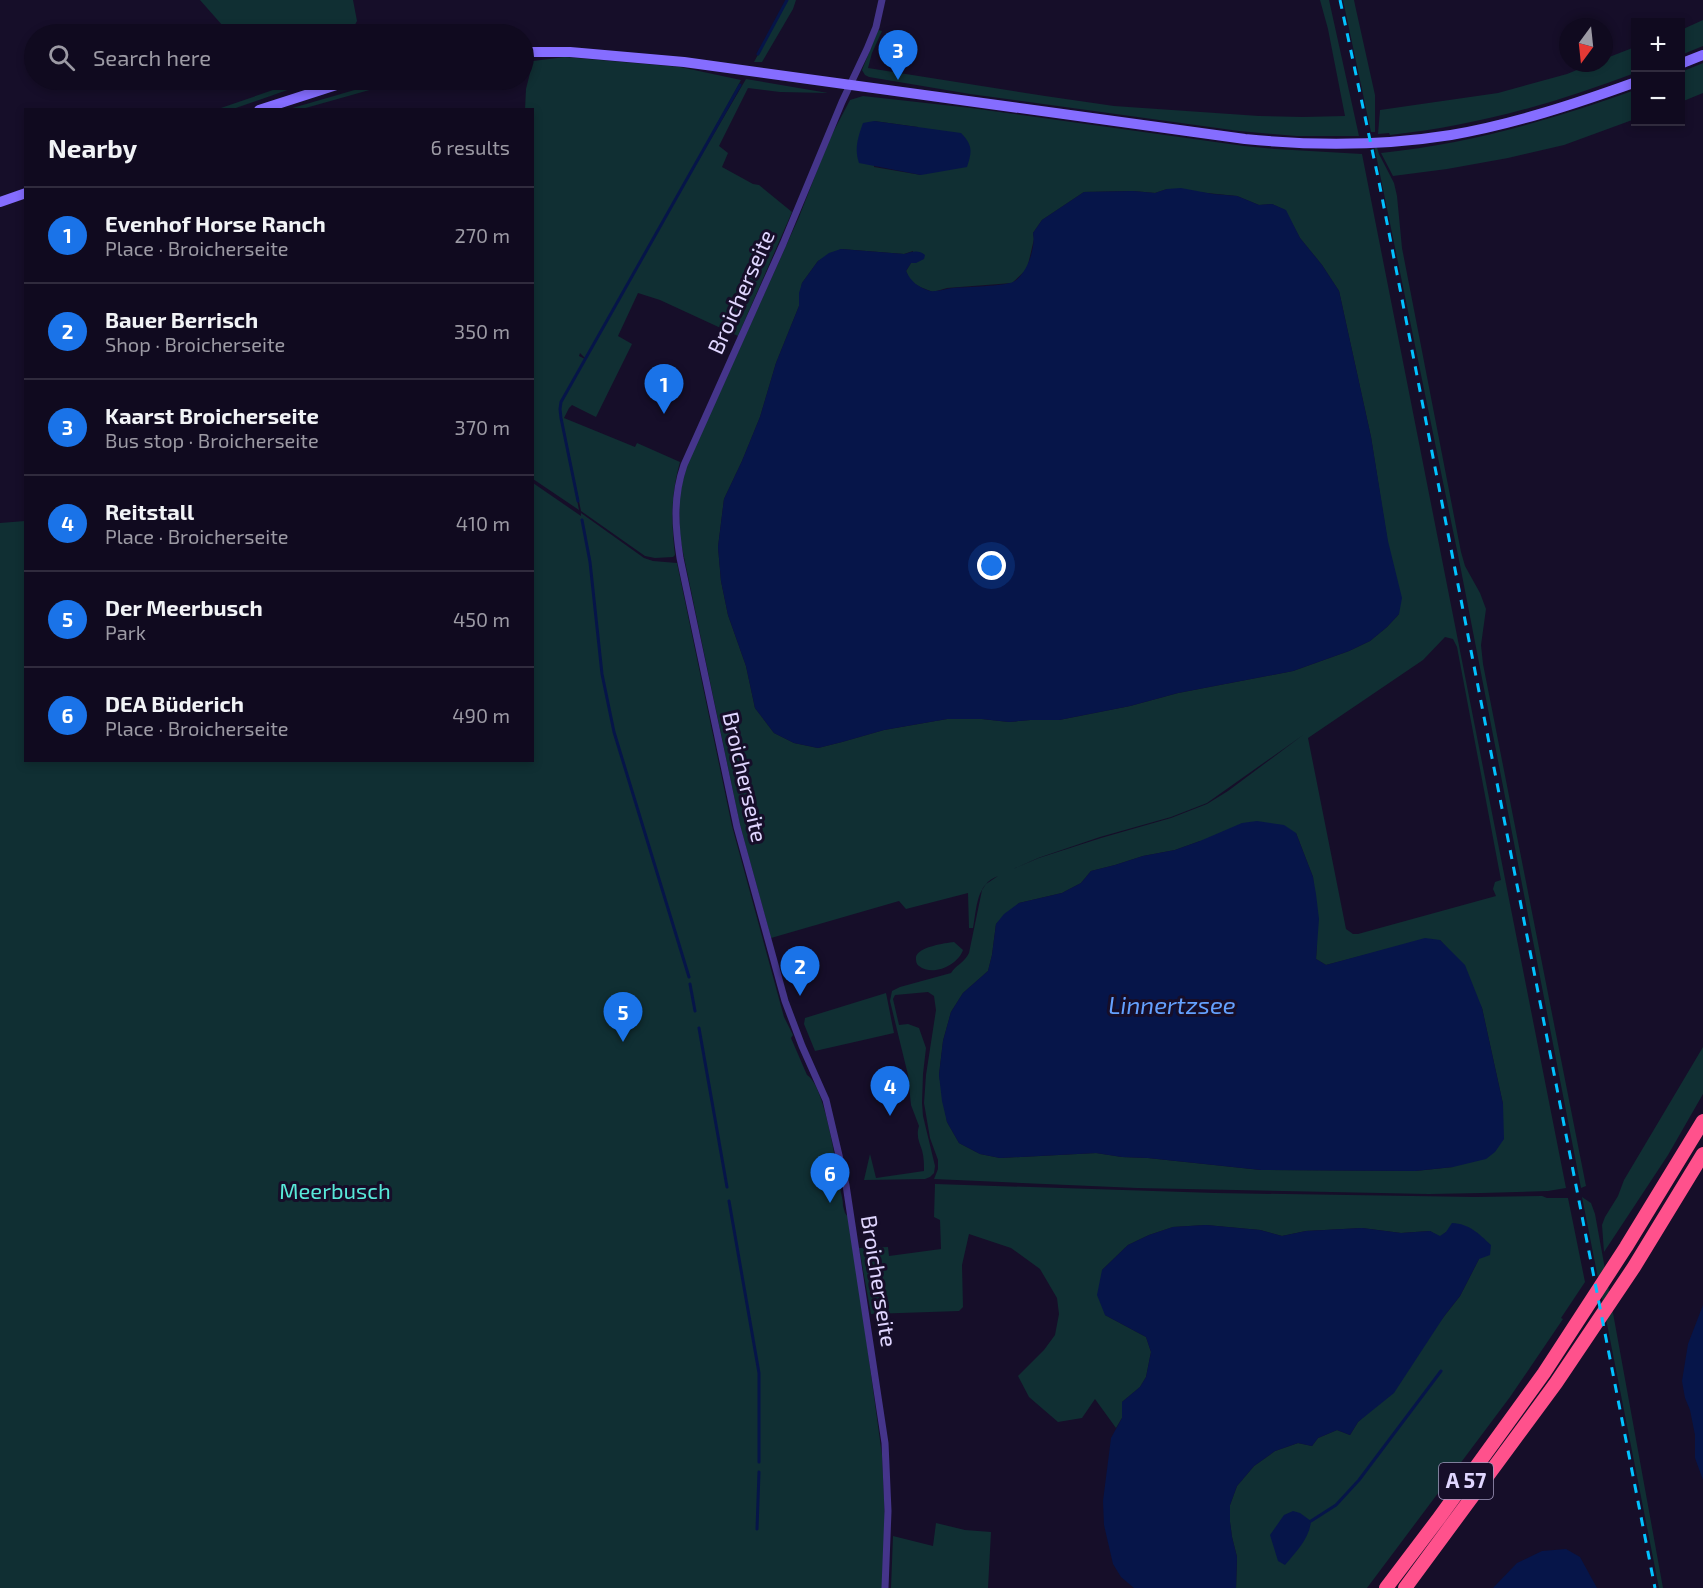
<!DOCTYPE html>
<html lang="en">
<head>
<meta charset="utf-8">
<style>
	body { margin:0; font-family:"Exo 2",sans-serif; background:#191328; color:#f1f3f6 }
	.controls { position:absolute; right:18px; top:18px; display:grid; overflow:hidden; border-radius:0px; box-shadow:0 3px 9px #0003 }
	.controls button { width:54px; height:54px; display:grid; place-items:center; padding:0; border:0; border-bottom:2px solid #302b3d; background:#100a1f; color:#f1f3f6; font:30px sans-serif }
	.compass { position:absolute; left:1559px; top:18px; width:54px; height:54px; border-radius:50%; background:#100a1f; box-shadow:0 3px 9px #0003; rotate:195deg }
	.you { position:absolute; left:992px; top:566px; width:21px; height:21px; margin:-15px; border:4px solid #fff; border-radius:50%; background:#1a73e8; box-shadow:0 0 0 9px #1a73e833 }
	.badge { display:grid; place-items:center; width:39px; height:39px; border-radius:50%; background:#1a73e8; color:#fff; font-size:20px; font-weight:700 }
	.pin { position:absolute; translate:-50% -50px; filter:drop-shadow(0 2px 3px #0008) }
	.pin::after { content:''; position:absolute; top:32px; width:21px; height:18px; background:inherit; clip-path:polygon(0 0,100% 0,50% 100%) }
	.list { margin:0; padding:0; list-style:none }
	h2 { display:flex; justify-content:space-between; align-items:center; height:78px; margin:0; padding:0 24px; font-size:26px }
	h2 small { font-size:20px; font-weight:400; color:#9c9aa4 }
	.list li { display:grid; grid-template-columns:39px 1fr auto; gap:18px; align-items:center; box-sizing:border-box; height:96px; padding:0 24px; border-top:2px solid #302b3d }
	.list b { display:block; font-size:22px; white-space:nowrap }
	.list p { margin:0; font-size:20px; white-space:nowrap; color:#9c9aa4 }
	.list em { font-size:20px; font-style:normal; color:#9c9aa4 }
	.icon { flex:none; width:33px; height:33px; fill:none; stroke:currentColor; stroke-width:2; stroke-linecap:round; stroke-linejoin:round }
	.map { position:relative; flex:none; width:1703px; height:1588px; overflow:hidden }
	.search { position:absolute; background:#100a1f; box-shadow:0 3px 9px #0003; left:24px; top:24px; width:510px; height:66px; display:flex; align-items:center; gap:15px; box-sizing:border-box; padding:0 21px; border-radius:33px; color:#9c9aa4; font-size:22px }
	.panel { position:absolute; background:#100a1f; box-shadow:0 3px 9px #0003; left:24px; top:108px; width:510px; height:654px; border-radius:0px }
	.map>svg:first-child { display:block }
	.green { fill:#102f33; fill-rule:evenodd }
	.water { fill:#061549 }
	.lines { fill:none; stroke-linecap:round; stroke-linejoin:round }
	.stream { stroke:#061549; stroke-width:3 }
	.street { stroke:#45358b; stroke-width:7 }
	.secondary { stroke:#856dff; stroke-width:10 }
	.highway { stroke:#ff518c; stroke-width:14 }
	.rail { stroke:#02c2ff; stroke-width:3; stroke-dasharray:9 8; stroke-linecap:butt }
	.labels { text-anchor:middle; stroke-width:6; stroke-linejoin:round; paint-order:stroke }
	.shield { fill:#160e29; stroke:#a39abf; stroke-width:1.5 }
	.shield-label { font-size:21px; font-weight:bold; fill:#e0d6ff }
	.street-label { font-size:22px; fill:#e0d6ff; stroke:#160e29 }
	.park-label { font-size:22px; fill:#58e9d9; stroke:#160e29 }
	.water-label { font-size:24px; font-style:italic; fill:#64a1ff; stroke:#160e29 }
</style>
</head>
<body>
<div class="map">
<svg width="1703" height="1588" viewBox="0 0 1703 1588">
	<rect width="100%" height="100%" fill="#160e29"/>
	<path class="green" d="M200 0H353L357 21 350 34H230Z
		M788 0H796L793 9 762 62H754Z
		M1320 0H1329L1359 136H1296L1239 131 970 94 869 77 865 75 862 70 878 30 882 31 872 53 868 68 1045 96 1114 106 1259 116 1303 117 1345 116 1328 29Z
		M1343 0H1354L1355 5 1375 95V132H1371Z
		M1703 20V46L1681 55V30Z
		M1635 47V73C1556 103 1475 126 1390 135L1389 133 1378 134 1380 110 1498 93 1567 74 1594 63H1604V59Z
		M565 57 680 67 741 80 696 162 697 163 746 79 828 93 780 92 748 88 719 146 728 153 722 167 753 184 759 185 792 212 738 336 660 300 638 293 618 336 632 344 596 417 572 405 569 408 564 418 635 447 637 443 680 462C671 495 671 521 675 555L673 557 655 558 645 556 581 511 560 409 562 402 586 359 580 353 579 356 585 359 561 401 559 409 579 510 533 479 532 110H525L526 89 533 61Z
		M1703 63V93L1681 102V72Z
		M302 80H316L233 109H218Z
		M389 80H405L302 109H289Z
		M1635 90V119L1564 145 1508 158 1447 169 1393 176 1381 153C1470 144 1551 120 1635 90Z
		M863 96 971 108 1244 146 1275 149 1362 154 1566 1188 1548 1191 1482 1193 1429 1194 1137 1188 934 1179 938 1169V1160L930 1138 924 1103 926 1075 936 1010 934 996 928 992 895 995 893 999 899 1025 908 1024 919 1028 926 1048 923 1074 922 1103 923 1116 935 1166 934 1173 930 1177 925 1179 864 1180 870 1154 876 1178 924 1171C924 1165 924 1157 922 1150 919 1142 916 1135 919 1126L911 1105 908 1075 890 1001 892 991 900 987 951 973C956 965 965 962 969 953L982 890 986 884 998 876C976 884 977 908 973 928H969L968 893 906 909 899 901 771 938 740 825 680 538 679 496 687 465 799 217 829 140 850 100ZM874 121 918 127 921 175 874 167ZM1167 189 1237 196 1259 205 1272 204 1285 210 1300 238 1322 265 1339 291 1371 437 1399 614 1387 627 1370 641 1349 651 1293 671 1178 693 1130 706 1059 720H1030L1009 722 982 719H947L884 730 842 742 818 748 794 743 774 733 755 708 746 666 728 615 721 581 718 547 724 499 742 461 760 417 776 363 799 306 802 283 818 261 841 249 904 254 913 251 911 263 906 271 910 281 920 287 933 292 947 288 1012 283 1027 269 1034 239 1033 233 1042 220 1084 192 1133 191 1155 193ZM1445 637 1453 639 1457 647 1501 880 1495 882 1493 889 1496 896 1358 934H1353L1346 929 1308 738 1423 660ZM1303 735 1228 791 1207 804 1171 818 1101 838 1039 858 1013 869 1038 858 1100 837 1171 817 1207 803ZM1296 833 1313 877 1317 942 1316 959 1326 965 1399 946 1440 940 1450 951 1482 1008 1503 1104 1453 1167 1415 1171 1261 1170 1148 1158 1122 1157 1096 1153 1000 1158 980 1154 959 1143 947 1122 939 1075 943 1041 951 1012 963 993 988 971 992 955 996 924 1019 903 1062 893 1081 883 1091 871 1115 865 1143 856 1175 850 1200 841Z
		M1376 144 1379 154 1394 183 1397 196 1402 248 1461 552 1465 566 1480 593 1486 609 1481 645 1483 664 1586 1186 1581 1188 1460 565 1374 145Z
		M533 483 581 516V513L644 558 653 561 677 563 732 826 784 1017 793 1035 791 1038 807 1075C825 1086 836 1164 840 1187 841 1194 843 1199 843 1206L845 1213 848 1217 864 1323 882 1455 885 1520 882 1588H0V523L25 521 26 760H532Z
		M954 942 963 950C958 965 933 977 919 966 916 964 916 961 916 957 918 947 945 943 954 942Z
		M886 993 894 1033 815 1051 804 1024 805 1018Z
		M1703 1047V1094L1668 1155 1604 1252 1602 1225 1605 1217 1618 1196 1624 1180Z
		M935 1184 1215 1193 1475 1197 1542 1196 1547 1198H1568L1585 1282 1561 1318 1563 1319 1510 1397 1367 1588H1236L1237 1557 1232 1537 1230 1522V1505L1237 1486 1254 1466 1275 1451 1298 1443 1312 1446 1318 1438 1337 1430 1350 1435 1358 1422 1370 1411 1460 1296 1479 1259 1446 1232 1440 1237 1430 1231 1401 1233 1362 1228 1306 1231 1282 1236 1260 1230 1206 1225 1173 1227 1149 1235 1128 1245 1102 1270 1105 1315 1146 1337 1151 1352 1146 1377 1140 1387 1122 1402V1418L1116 1428 1095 1399 1082 1418 1058 1422 1029 1397 1018 1376 1044 1350 1055 1335 1059 1314 1057 1298 1040 1269 1011 1248 969 1234 962 1265 963 1307 959 1311 871 1314 859 1248 888 1247 889 1256 941 1249 940 1220 934 1217Z
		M1582 1197 1591 1203 1595 1214 1663 1588H1659Z
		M936 1523 965 1530 991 1532 988 1588H891L893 1536 933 1546Z"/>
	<path class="water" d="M874 121 961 133C973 145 972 152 967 167L921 175 859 163C854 149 858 137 863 123Z
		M1181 188 1213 194 1237 196 1259 205 1272 204 1286 210 1300 238 1322 265 1339 291 1371 437 1388 541 1402 598 1399 614 1387 627 1370 641 1349 651 1293 671 1178 693 1130 706 1059 720H1030L1009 722 982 719H947L884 730 842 742 818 748 794 743 774 733 755 708 746 666 728 615 721 581 718 547 724 499 742 461 760 417 776 363 799 306V293L802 283 818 261 829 253 841 249 904 254C912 252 918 249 925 255L924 259 916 263H911L906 271C911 282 918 287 930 291 937 292 945 289 953 288 964 287 1005 286 1013 282 1027 275 1036 247 1033 233L1042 220 1084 192 1133 191 1155 193 1167 189Z
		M1257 821 1284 825 1296 833 1313 877 1316 894 1319 919 1316 959 1326 965 1425 938 1440 940 1465 965 1482 1008 1503 1104 1504 1139 1495 1152 1486 1159 1453 1167 1415 1171 1261 1170 1148 1158 1122 1157 1096 1153 1000 1158 980 1154 959 1143 947 1122 942 1101 939 1075 943 1041 951 1012 963 993 988 971 992 955 996 924 1004 914 1019 903 1062 893 1081 883 1091 871 1115 865 1143 856 1175 850 1200 841 1242 823Z
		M1452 1223C1470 1224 1478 1233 1491 1245L1490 1255 1479 1259 1460 1296 1445 1315 1394 1393 1358 1422 1350 1435 1337 1430 1318 1438 1312 1446 1298 1443 1275 1451 1254 1466 1237 1486 1230 1505V1522L1232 1537 1237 1557 1236 1588H1134L1121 1577 1113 1564 1104 1525 1103 1501 1111 1438 1122 1418V1402L1140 1387 1146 1377 1151 1352 1146 1337 1105 1315 1097 1295 1102 1270 1128 1245 1149 1235 1173 1227 1206 1225 1260 1230 1282 1236 1306 1231 1362 1228 1401 1233 1430 1231 1440 1236 1446 1232Z
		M1703 1305V1480L1695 1458V1435L1690 1410 1685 1398 1682 1381 1688 1344Z
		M1293 1511 1300 1513 1311 1521C1310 1538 1295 1553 1285 1565L1278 1561 1270 1535 1284 1515Z
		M1566 1549 1580 1557 1597 1588H1493L1517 1563 1542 1551Z"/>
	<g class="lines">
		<path class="stream" d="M758 54 787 0
			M578 501 561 418 560 409 561 402 740 85
			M582 520 590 562 602 674 614 732 689 977
			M690 984 695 1011
			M699 1028 727 1187
			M729 1201 759 1373V1462
			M1311 1521 1336 1505 1359 1480 1441 1371
			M757 1529 759 1472"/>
		<path class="street" d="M882 0 876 27 867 49 842 102 783 244 684 465C673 497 675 526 680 558L737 827 785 1001 802 1046 826 1100 846 1185 885 1443 888 1511 885 1588"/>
		<path class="secondary" d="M524 52H570L684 62 1245 139C1314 146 1382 146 1451 135 1514 124 1575 104 1636 82
			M1680 64 1703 55
			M259 110 352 80
			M0 202 26 193"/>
		<path class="highway" d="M1386 1588 1439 1518 1544 1373 1626 1247 1703 1121
			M1405 1588 1556 1383 1634 1267 1703 1154"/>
		<path class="rail" d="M1340 0 1379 182 1655 1588"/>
	</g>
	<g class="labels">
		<rect class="shield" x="1439" y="1463" width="54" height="36" rx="4.5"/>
		<g class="shield-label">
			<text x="1466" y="1488">A 57</text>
		</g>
		<g class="street-label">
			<text transform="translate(741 292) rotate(-66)" y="8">Broicherseite</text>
			<text transform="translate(745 777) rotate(77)" y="8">Broicherseite</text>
			<text transform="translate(879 1281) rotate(81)" y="8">Broicherseite</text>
		</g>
		<g class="park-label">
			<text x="335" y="1199">Meerbusch</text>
		</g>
		<g class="water-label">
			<text x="1172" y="1014">Linnertzsee</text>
		</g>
	</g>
</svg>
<div class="controls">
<button>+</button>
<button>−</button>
</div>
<svg class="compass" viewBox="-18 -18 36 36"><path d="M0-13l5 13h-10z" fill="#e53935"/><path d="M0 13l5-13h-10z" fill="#9c9aa4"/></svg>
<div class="you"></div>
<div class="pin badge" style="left:664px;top:414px">1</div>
<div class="pin badge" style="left:800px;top:996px">2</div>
<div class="pin badge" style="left:898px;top:80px">3</div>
<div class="pin badge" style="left:890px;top:1116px">4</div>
<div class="pin badge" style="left:623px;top:1042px">5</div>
<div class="pin badge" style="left:830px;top:1203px">6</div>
<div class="search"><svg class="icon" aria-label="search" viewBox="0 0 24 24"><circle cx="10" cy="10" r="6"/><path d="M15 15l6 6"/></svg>Search here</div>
<section class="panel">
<h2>Nearby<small>6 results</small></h2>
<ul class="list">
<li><span class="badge">1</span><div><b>Evenhof Horse Ranch</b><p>Place · Broicherseite</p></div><em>270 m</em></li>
<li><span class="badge">2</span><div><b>Bauer Berrisch</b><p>Shop · Broicherseite</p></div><em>350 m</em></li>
<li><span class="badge">3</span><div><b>Kaarst Broicherseite</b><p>Bus stop · Broicherseite</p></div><em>370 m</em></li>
<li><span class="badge">4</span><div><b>Reitstall</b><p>Place · Broicherseite</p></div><em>410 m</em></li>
<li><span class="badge">5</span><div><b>Der Meerbusch</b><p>Park</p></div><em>450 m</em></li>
<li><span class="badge">6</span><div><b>DEA Büderich</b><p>Place · Broicherseite</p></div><em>490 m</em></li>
</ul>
</section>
</div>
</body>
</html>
